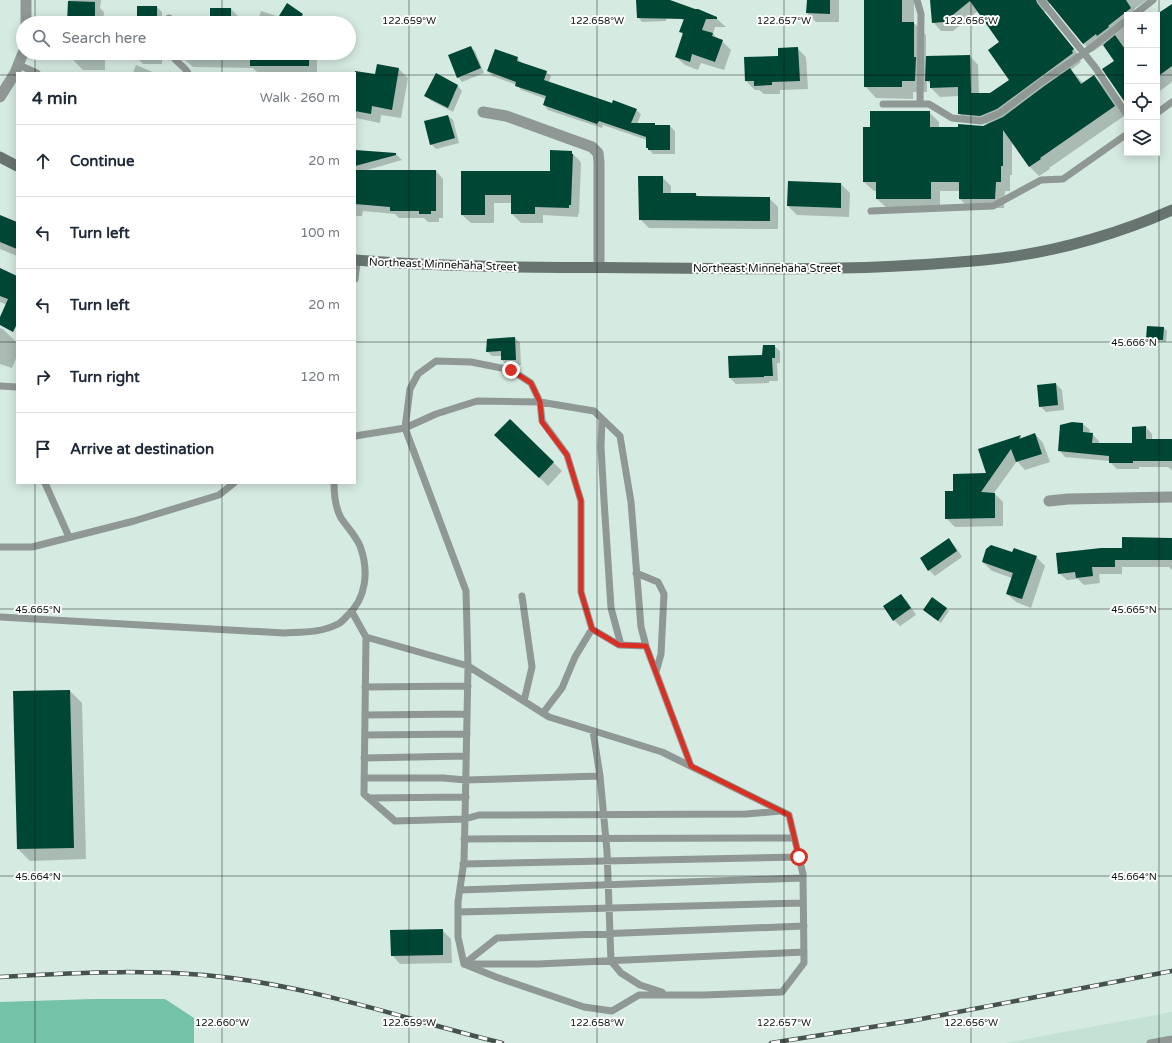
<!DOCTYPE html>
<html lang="en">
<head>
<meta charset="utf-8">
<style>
	body { margin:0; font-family:"Varela Round",sans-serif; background:#f6f6f7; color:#1f2937 }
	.controls { position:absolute; right:12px; top:12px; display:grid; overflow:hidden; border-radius:0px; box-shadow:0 2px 10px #0003 }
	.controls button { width:36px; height:36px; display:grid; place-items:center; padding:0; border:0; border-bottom:1px solid #e0e1e3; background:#fff; color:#1f2937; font:20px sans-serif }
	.stop { position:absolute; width:12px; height:12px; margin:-9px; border:3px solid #d93025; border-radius:50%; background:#fff }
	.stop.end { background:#d93025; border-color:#fff; box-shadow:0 1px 4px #0008 }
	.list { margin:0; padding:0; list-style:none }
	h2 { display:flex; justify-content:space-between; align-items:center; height:52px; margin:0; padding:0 16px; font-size:17px }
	h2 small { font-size:13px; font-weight:400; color:#747a83 }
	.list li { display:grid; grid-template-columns:26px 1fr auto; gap:12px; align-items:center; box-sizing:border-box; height:72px; padding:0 16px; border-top:1px solid #e0e1e3 }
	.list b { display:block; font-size:15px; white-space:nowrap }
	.list em { font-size:13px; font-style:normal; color:#747a83 }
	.icon { flex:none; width:22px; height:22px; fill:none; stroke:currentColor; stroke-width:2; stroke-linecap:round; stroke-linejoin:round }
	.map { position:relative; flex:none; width:1172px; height:1043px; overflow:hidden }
	.search { position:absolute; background:#fff; box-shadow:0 2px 10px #0003; left:16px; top:16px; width:340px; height:44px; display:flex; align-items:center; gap:10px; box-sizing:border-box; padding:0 14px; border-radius:22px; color:#747a83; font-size:15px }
	.panel { position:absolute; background:#fff; box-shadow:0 2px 10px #0003; left:16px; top:72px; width:340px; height:412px; border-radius:0px }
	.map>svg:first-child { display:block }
	.built { fill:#c3e1d5 }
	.forest { fill:#74c2a7 }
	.shadow { fill:#0003 }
	.building { fill:#004635 }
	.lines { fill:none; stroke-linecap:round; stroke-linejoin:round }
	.path { stroke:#8d9d96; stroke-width:2.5; stroke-dasharray:2 3; stroke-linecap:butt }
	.service { stroke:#8f9894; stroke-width:7 }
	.minor { stroke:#8f9894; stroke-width:11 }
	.secondary { stroke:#67746f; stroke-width:11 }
	.rail-casing { stroke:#46524d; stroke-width:4.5 }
	.rail { stroke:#fff; stroke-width:3; stroke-dasharray:9; stroke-linecap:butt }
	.route { stroke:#d93025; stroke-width:5 }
	.ticks { fill:none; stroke:#0b120f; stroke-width:1; stroke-opacity:0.45 }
	.labels { text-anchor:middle; stroke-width:4; stroke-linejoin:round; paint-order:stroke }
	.street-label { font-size:11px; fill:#0b120f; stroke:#fff }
	.ticks-label { font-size:10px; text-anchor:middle; fill:#0b120f; stroke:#fff; stroke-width:4; stroke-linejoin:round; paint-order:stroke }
</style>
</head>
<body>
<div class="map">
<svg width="1172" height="1043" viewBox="0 0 1172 1043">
	<rect width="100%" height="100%" fill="#d5eae1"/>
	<path class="built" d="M1172 1012V1043H1005Z"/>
	<path class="forest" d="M93 999H165L194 1018V1043H0V1002Z"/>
	<path class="shadow" d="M69 0H101L100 8 104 12 103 23H68Z
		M808 0H839V22H816L807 13Z
		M865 0H914V23L926 35V57L970 56 978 65 979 94H991L1010 80 1001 43 978 11 953 31H941L933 22 931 0H1147L1134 9 1138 15H1127V103L1124 100 1116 61 1104 44 1092 52 1083 43 1052 4H1047L1045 8V13L1082 59 1080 60 1081 62 1071 70 1083 83 1094 76 1103 85 1124 116 1049 168 1050 169 1039 176 1030 167 1012 141V175H1010V191H1005L1004 208H969L960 199V191H940V209L887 208 877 199V191H874L864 182 871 128 929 112 939 122V128L983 127 989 124 968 122 959 113V96L940 97 931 88V85L927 81V92H913V99L876 98 865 86Z
		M287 5 302 15 310 23H257L261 11 279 17Z
		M666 5V21L642 22 638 17Z
		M1172 5V82L1157 93V16Z
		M157 7 162 12V23H138Z
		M231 9 239 17V23H211Z
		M716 18 726 27H715L713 34 718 39 722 41 731 50 724 70 701 63 698 70 685 65 676 57 683 35 681 32 684 21 681 19Z
		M471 47 475 51 484 73 462 82 458 77Z
		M797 48 806 57 808 89 780 90V94H764L759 90H755L746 81 779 57Z
		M74 53H105V70H83L74 61Z
		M138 53H162V64H143L138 59Z
		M184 53H317V73H258L253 68 193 67 184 59Z
		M517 58 522 63 546 72 551 76 549 82 613 104 636 110 641 114 637 124 670 126 675 131V154H653L647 147V140L603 125 602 128 548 110 544 105 546 99 521 90 517 85 492 76 488 71Z
		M136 65 155 73H133Z
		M378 65 399 69 408 78 401 118 381 115 380 123 356 118 355 117V78L376 76Z
		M437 75 458 86 462 91 453 112 430 100 426 95Z
		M448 116 453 120 459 143 436 149 431 144Z
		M355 151 396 154 402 160 367 170 436 171 443 179V218H439V222H428L424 218H399L395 214 363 211 362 216H355Z
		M571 152 580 161 581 164 579 214H578V217L543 215V223H521L512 214V203H494V223H471L462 215V172H551Z
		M662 177 671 186V194H696L699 197 769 198 778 207V229L649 228 640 219Z
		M841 184 850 193 849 217 797 215 788 206Z
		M0 216 17 223V256L0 249Z
		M0 270 17 277V309L0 302Z
		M1148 327 1164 328 1167 331 1166 342 1149 341 1147 339Z
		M0 328 3 329 17 343V356L12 368 0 364Z
		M515 338 520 343 521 365H507L502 360V356H492L487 351Z
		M774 346 780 351V363H777L778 381H769V383L736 384 730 378 763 356Z
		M1056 384 1062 390 1064 410 1046 412 1040 406Z
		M510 420 562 471 548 486 496 435Z
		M1083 424 1090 430 1089 434H1092L1099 441V444H1133L1146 427 1152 434V440H1172V470L1168 467H1139V469H1117L1110 462V461L1065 457 1059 450Z
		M1035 434 1043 443 1050 462 1025 470 1017 461 994 493 1003 502V526L955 527 946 518 954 492 987 474 979 450 1021 437 1022 438Z
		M1172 538V570L1169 567H1122V574H1099L1100 583 1084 585 1078 579 1067 580 1059 573 1123 549Z
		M949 540 955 546 962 557 935 576 929 570Z
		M1013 553 1036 557 1045 566 1031 608 1016 602 1007 594 1012 578 992 571 983 562Z
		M901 595 907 601 916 615 900 626 894 620Z
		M946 609 949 611 941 623 927 613Z
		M70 691 82 703 86 859 30 861 18 849 14 692Z
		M442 930 451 939 452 963 400 964 392 955Z"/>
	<path class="building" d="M636 0H670L695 9H698L717 17V19H706L702 30 713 33 712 36 723 40 715 62 692 54 690 62 675 57 683 33 679 32 684 19 637 18Z
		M807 0H830V14L806 13Z
		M864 0H902V22H914V57H916L915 81H902V87H864Z
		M930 0H1036L1037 3 1074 49 1072 51 1073 53 997 109 980 116 958 114V87L930 88V81H925L926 56 970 55 971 93H990L1009 80 988 50 999 42 970 1 944 22 932 23Z
		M1047 0H1126L1131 8 1108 26 1109 27 1097 36 1096 34 1083 44Z
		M68 1 95 2V23H67Z
		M287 3 303 14 297 23H289L279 16Z
		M1172 4V66L1157 77V14Z
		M137 6H157V23H137Z
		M210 8H231V23H210Z
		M1115 35 1127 52V98L1124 101 1102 69 1114 61 1103 45Z
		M471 46 481 68 457 78 448 55Z
		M798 47 800 81 772 82V85L754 86V81H745L744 57 778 56V48Z
		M495 49 518 57 517 61 547 71 544 80 612 103 613 100 637 109 631 123H655V125H670V150H648V148H646V137L599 121 597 124 543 105 546 96 515 86 516 82 487 71Z
		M250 53H309V66H250Z
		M377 64 399 68 392 110 372 106 371 114 355 111V71L375 74Z
		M1070 68 1081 84 1094 75 1115 106 1040 158 1041 159 1029 167 1003 130V166H1001V182H996L995 199H959V182H931V199H876V182H863V127H870V111H930V127H958V124L983 126 1003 117 1043 87Z
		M436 73 458 85 448 108 424 96Z
		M448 115 455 138 430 145 424 121Z
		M355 150 396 153V155L355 166Z
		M550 150 572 151V154H573L571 205H569V208L535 207V214H511V195H485V215H461V171H550Z
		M355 170H436V211H431V214H419V211H390V207L355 204Z
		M638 176H663V193H696V196L770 197V221L639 220Z
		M788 181 841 183V208L787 206Z
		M0 215 17 222V249L0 242Z
		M0 268 17 276V324L13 332 0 325V317L8 299 0 296Z
		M1147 326 1164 327 1163 340 1146 339Z
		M515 337 516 360H501V351L486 352 487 339Z
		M763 345H775V358H772L773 376H764V377L729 378 728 356 762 355Z
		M1056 383 1058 405 1039 407 1037 385Z
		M510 419 554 462 539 478 494 435Z
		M1072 422 1083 423V432L1093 433 1092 443H1132V427L1146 426V439H1172V461H1133V463H1109V456L1058 451 1060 425Z
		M1035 433 1042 454 1016 462 1011 449 981 492 995 493V518L945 519V491H953V474L986 473 978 449 1021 435 1019 439Z
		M1122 537 1172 538V560H1115V567H1092L1093 576 1076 578 1075 572 1058 574 1056 553 1101 548H1122Z
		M949 538 957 551 928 571 920 558Z
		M991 545 1012 552 1014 548 1037 556 1022 599 1006 594 1013 573 982 562 986 549Z
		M901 594 911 608 893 621 883 606Z
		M932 597 947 608 938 621 923 610Z
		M70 690 74 848 17 849 13 691Z
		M443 929V955L391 956 390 930Z"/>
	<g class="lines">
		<path class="path" d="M794 1039 795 1043"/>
		<path class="service" d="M917 0 921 14 920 104
			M1041 0 1095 67 1127 115
			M1134 15 1153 0
			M168 23 169 18
			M171 53C174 62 184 65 188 73
			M19 65 37 73
			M883 104H929L952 118 981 121 1000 113 1040 83 1084 53 1127 20
			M1157 113 1172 102
			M871 211 993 206 1041 180 1063 179 1127 134
			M355 279 357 261
			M0 386 17 387
			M602 419 601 447 604 500 611 608 621 645
			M405 428 436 414 477 401 540 402 594 411 620 436 631 502 641 627 646 646 691 766
			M405 428 410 389 418 374 436 361 471 362 511 370 531 383 540 402 542 421 567 455 581 501V592L592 629 619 645 646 646
			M355 436 405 428 466 591 468 666 549 717 662 752 781 811 789 815 803 874 804 963 782 992 704 995H639L612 1011 584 1007 496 977 464 964 458 937V902L464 861 465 819 479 815 746 814 781 811
			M45 483 69 537
			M0 547H32L134 521 219 495 234 483
			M636 573 658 582 664 594 661 654 656 672
			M522 596 532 667 524 701
			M352 612 366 637 364 794 395 821 465 819 468 666 366 637
			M0 617 284 633C302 632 321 633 338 624 341 623 344 619 347 616 367 598 369 570 360 546 356 536 347 527 341 518 335 507 334 495 334 483
			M365 687 468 686
			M543 713 562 688 575 657 592 629
			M365 715 467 714
			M593 731 600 776
			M365 735 467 734
			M364 758 466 756
			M364 778H443L466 780 600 776 607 851 611 961 621 973 640 985 662 992
			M369 798 466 797
			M464 839 794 838
			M463 864 799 857
			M460 890 803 878
			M458 912 803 903
			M464 964 497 938 804 926
			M468 964H538L804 952
			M1150 1043 1172 1039"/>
		<path class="minor" d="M26 23V0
			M0 97 15 73 23 53
			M483 112 506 116 592 147 598 153 599 162V267
			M1049 501 1068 499 1172 497"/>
		<path class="secondary" d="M0 157 17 166
			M355 260C455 268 557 267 657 268 731 269 804 270 877 267 921 265 965 263 1009 257 1062 250 1123 232 1172 210"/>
		<defs>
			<path id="rail" d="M0 977C80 972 166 968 245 980 333 993 416 1022 502 1043
				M771 1043 916 1020 1172 971"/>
		</defs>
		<use href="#rail" class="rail-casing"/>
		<use href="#rail" class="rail"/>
	</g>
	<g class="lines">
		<path class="route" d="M511 370 531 383 540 402 542 422 567 455 581 501V592L592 629 619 645 646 646 691 766 789 815 799 857"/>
	</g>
	<path class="ticks" d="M35 0V23M222 0V23M409 0V1043M597 0V1043M784 0V1043M971 0V1043M1159 0V1043M35 53V73M222 53V73M0 75H17M355 75H1127M1157 75H1172M0 342H17M355 342H1172M35 483V1043M222 483V1043M0 609H1172M0 876H1172"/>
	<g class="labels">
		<g class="street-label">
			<text transform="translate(443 264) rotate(2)" y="4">Northeast Minnehaha Street</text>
			<text x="767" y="272">Northeast Minnehaha Street</text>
		</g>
	</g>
	<g class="ticks-label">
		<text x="409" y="24">122.659°W</text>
		<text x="597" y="24">122.658°W</text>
		<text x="784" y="24">122.657°W</text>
		<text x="971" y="24">122.656°W</text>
		<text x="1134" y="346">45.666°N</text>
		<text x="38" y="613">45.665°N</text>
		<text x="1134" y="613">45.665°N</text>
		<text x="38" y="880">45.664°N</text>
		<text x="1134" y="880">45.664°N</text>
		<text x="222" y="1026">122.660°W</text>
		<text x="409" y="1026">122.659°W</text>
		<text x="597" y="1026">122.658°W</text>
		<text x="784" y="1026">122.657°W</text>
		<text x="971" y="1026">122.656°W</text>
	</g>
</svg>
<div class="controls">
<button>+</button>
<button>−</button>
<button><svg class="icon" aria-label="locate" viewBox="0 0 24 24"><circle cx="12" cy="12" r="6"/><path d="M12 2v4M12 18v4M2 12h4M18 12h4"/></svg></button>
<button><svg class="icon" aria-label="layers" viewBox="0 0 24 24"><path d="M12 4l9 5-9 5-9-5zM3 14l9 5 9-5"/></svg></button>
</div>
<div class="stop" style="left:799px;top:857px"></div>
<div class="stop end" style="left:511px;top:370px"></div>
<div class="search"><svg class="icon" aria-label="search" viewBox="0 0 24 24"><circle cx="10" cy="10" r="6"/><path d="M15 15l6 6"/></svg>Search here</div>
<section class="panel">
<h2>4 min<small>Walk · 260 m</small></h2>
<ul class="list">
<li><svg class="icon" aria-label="ahead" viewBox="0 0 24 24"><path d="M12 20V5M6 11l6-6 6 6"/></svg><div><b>Continue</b></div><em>20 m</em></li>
<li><svg class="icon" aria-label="left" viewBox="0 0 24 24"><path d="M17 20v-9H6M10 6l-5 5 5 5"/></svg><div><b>Turn left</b></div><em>100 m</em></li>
<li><svg class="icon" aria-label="left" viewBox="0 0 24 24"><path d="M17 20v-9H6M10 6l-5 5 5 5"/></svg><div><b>Turn left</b></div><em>20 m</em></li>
<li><svg class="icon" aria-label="right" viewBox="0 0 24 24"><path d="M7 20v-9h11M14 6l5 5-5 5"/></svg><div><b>Turn right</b></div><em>120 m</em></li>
<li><svg class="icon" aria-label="arrive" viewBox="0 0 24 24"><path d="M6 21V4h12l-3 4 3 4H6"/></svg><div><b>Arrive at destination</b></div></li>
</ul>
</section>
</div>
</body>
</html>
